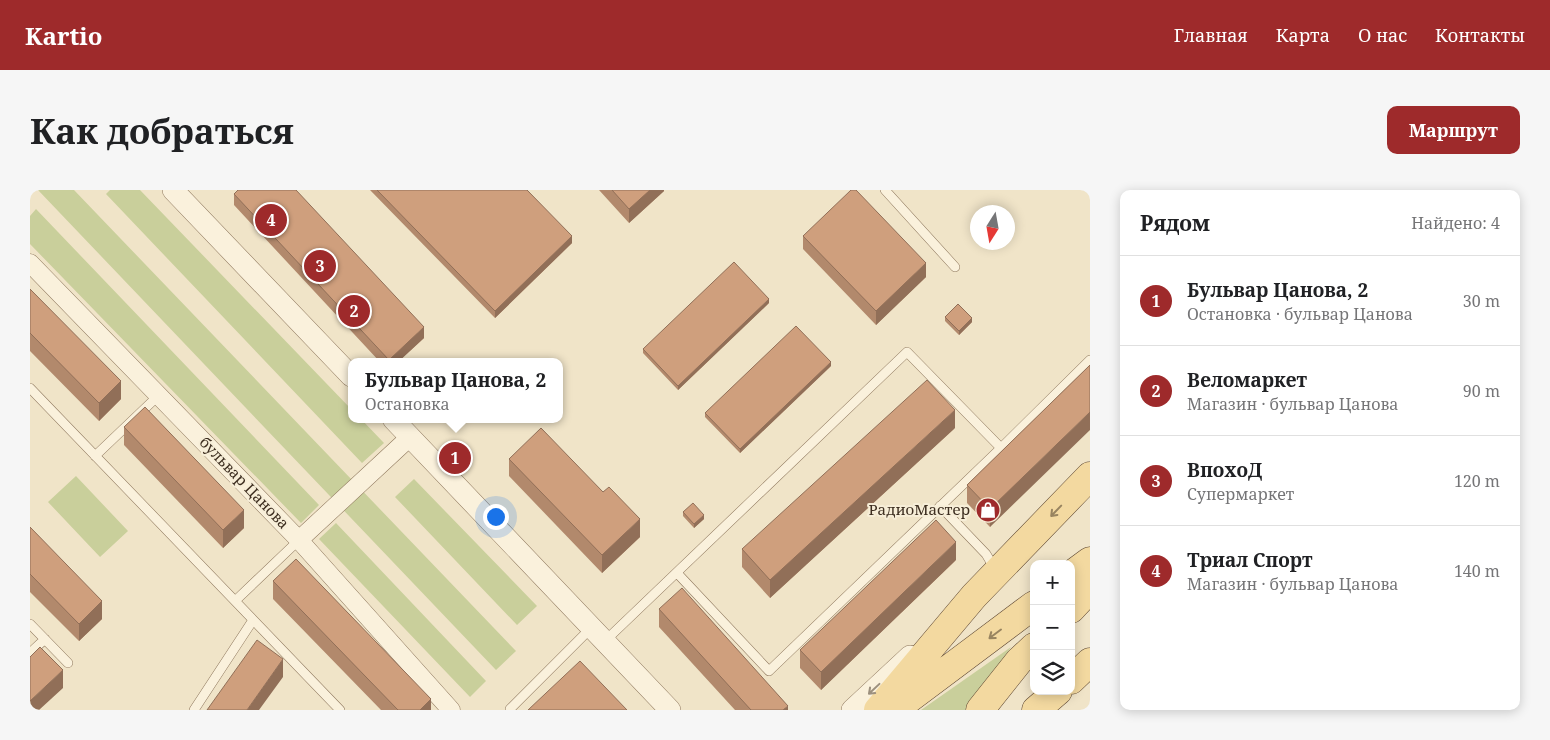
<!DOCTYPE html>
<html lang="ru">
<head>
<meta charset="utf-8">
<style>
	body { margin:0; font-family:"Noto Serif",serif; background:#f6f6f6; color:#202124 }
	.controls { position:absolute; right:15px; bottom:15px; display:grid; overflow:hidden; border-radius:10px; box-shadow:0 2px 12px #0003 }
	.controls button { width:45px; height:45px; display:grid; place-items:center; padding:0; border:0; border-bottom:1px solid #e0e0e0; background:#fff; color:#202124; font:25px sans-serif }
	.compass { position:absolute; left:940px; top:15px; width:45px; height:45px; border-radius:50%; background:#fff; box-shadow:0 2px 12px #0003; rotate:191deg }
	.you { position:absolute; left:465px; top:326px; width:18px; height:18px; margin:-12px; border:4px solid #fff; border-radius:50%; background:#1a73e8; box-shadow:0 0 0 8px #1a73e833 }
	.badge { display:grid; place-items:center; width:32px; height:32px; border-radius:50%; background:#9e2a2b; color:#fff; font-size:16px; font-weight:700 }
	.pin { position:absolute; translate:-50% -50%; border:2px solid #fff; box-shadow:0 1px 5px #0006 }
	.popup { position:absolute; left:318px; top:168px; width:215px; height:65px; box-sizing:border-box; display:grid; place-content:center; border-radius:10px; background:#fff; filter:drop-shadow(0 1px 4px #0005); font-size:16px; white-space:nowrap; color:#757577 }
	.popup b { font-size:19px; color:#202124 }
	.popup::after { content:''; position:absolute; left:50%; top:100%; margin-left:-10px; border:10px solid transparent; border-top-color:#fff }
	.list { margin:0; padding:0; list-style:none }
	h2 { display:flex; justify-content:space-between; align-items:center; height:65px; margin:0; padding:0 20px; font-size:21px }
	h2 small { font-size:16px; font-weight:400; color:#757577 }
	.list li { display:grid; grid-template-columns:32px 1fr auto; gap:15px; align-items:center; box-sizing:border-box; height:90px; padding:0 20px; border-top:1px solid #e0e0e0 }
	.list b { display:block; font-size:19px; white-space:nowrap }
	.list p { margin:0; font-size:16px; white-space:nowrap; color:#757577 }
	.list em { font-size:16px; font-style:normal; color:#757577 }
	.icon { flex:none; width:28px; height:28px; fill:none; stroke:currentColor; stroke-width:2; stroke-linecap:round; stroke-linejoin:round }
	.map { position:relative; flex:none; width:1060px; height:520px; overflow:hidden; border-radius:10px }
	header { display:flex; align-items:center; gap:30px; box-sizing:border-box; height:70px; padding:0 25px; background:#9e2a2b; color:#fff }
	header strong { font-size:24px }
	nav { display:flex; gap:28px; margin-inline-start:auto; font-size:18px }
	.intro { display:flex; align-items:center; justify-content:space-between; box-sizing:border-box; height:120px; padding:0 30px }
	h1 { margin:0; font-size:35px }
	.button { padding:12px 22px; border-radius:10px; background:#9e2a2b; color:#fff; font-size:18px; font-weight:700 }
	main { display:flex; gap:30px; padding:0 30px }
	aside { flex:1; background:#fff; border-radius:10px; box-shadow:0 2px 12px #0003 }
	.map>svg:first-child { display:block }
	.green { fill:#c9cf9b }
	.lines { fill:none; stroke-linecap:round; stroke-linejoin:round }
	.service-casing { stroke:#8d765c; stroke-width:10 }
	.minor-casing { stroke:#8d765c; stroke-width:19 }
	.tertiary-casing { stroke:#8d765c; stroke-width:22 }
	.primary-casing { stroke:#5b4430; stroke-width:29 }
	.service { stroke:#faf1dc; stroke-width:9 }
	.minor { stroke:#faf1dc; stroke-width:18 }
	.tertiary { stroke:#faf1dc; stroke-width:21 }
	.primary { stroke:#f3d9a0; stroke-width:28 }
	.wall { fill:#b2896c }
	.shaded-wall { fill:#916f58 }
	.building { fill:#cf9f7d; stroke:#916f58 }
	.oneway { stroke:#988460 }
	.oneway2 { stroke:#9c907e }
	.labels { text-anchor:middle; stroke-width:4; stroke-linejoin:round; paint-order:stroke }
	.street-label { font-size:15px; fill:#3d2e20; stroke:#f7eed8 }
	.poi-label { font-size:15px; fill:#3d2e20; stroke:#f7eed8; text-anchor:end }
</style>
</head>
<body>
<header>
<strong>Kartio</strong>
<nav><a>Главная</a><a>Карта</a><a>О нас</a><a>Контакты</a></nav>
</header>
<div class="intro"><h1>Как добраться</h1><a class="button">Маршрут</a></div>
<main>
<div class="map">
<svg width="1060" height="520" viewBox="0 0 1060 520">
	<rect width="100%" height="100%" fill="#f0e4c8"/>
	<path class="green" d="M8 0H44L486 461 466 480Z
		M80 0H110L321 219V229H331L354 253 332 273 76 4Z
		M6 19 289 315 271 333 0 54V26Z
		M46 286 98 341 70 367 18 312Z
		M384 289 507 416 487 435 365 307Z
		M306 333 456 491 440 507 289 349Z
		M981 457 967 478 935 520H891Z"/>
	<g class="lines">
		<defs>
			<path id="service" d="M855 0 925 77
				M0 198 310 520
				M65 266 129 205
				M910 316 956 364 965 379
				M647 383 739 481 971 258 1060 170
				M205 411 269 350
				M0 434 38 473
				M575 451 877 162 971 258
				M0 463 15 449
				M480 519 562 437
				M164 520 223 430"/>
			<path id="minor" d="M0 73 269 350 421 520
				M269 350 380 247"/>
			<path id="tertiary" d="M143 0 321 186
				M363 229 640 520
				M822 520 880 466"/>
			<path id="primary" d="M1041 385 1060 371
				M1041 419 1060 399
				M1041 490 1060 472
				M848 520 944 406 1060 286
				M864 520 1004 415
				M950 520 989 471 1004 457
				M1006 520 1028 501"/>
		</defs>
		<use href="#service" class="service-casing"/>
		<use href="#minor" class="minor-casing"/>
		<use href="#tertiary" class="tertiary-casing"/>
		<use href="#primary" class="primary-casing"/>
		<use href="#service" class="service"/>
		<use href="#minor" class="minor"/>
		<use href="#tertiary" class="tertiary"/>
		<use href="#primary" class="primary"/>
	</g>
	<path class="wall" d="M340 0H497L542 53 465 128Z
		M569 0H634V1L599 33Z
		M204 4 394 148 368 172H350L204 15Z
		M773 46 896 87 846 135 773 59Z
		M0 99 91 209 69 231 0 161Z
		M739 113 648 200 613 163V159Z
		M915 127 942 132 929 145 915 131Z
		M1060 175 960 337 937 313V295Z
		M801 176 710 263 675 227V223Z
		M94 237 214 338 193 358 94 255Z
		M925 238 740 408 712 377V359Z
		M479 269 610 347 572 383 479 286Z
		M653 322 674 329 664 338 653 326Z
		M0 337 72 429 49 451 0 402Z
		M926 370 791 500 770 478V460Z
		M243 391 401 520H351L243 409Z
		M629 419 758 520H705L629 437Z"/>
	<path class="shaded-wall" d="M620 0H634V1L599 33V19Z
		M542 46V53L465 128V121Z
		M896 73V87L846 135V121Z
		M739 109V113L648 200V196Z
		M942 128V132L929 145V141Z
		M394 137V148L368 172H359V170Z
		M801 172V176L710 263V259Z
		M91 191V209L69 231V213Z
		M925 220V238L740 408V390Z
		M1060 222V240L960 337V319Z
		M214 320V338L193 358V340Z
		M674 325V329L664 338V334Z
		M610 329V347L572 383V365Z
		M926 352V370L791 500V482Z
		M72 411V429L49 451V434Z
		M253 469V487L229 520H217Z
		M33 480V498L9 520H0V511Z
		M401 509V520H390Z
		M758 516V520H753Z"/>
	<path class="building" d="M208 0H266L394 137 359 170 204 4Z
		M347 0H497L542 46 465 121Z
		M582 0H620L599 19Z
		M821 0H826L896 73 846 121 773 46Z
		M704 72 739 109 648 196 613 159Z
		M0 99 91 191 69 213 0 143Z
		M928 114 942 128 929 141 915 127Z
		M766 136 801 172 710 259 675 223Z
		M1060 175V222L960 319 937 295Z
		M897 190 925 220 740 390 712 359Z
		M115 217 214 320 193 340 94 237Z
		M511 238 573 302 579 297 610 329 572 365 479 269Z
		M663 313 674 325 664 334 653 322Z
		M906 330 926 352 791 482 770 460Z
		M0 337 72 411 49 434 0 384Z
		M266 369 401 509 390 520H368L243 391Z
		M652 398 758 516 753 520H721L629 419Z
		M227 450 253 469 217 520H177Z
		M10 457 33 480 0 511V467Z
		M550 471 597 520H498Z"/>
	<defs><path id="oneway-shaft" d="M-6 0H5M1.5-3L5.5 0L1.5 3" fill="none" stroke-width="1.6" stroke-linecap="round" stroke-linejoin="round" transform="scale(1.25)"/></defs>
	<g class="oneway">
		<use href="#oneway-shaft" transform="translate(1026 321) rotate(134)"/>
		<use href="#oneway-shaft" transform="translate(965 444) rotate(143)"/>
	</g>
	<use class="oneway2" href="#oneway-shaft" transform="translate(844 499) rotate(137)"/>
	<defs>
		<symbol id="shop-disc" viewBox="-11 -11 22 22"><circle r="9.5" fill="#9e2a2b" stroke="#f7eed8"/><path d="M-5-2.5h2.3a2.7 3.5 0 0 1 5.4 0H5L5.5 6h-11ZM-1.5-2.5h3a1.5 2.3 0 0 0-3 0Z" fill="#fff"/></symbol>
	</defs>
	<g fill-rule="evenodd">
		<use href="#shop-disc" x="944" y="306" width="28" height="28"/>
	</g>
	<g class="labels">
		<g class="street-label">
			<text transform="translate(214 293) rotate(46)" y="5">бульвар Цанова</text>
		</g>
		<g class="poi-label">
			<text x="940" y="325">РадиоМастер</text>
		</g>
	</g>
</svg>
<div class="controls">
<button>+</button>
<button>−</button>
<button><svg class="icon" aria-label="layers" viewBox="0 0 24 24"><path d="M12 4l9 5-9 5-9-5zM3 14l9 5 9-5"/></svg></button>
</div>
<svg class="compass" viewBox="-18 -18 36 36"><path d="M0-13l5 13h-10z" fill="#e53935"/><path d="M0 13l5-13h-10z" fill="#757577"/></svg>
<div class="you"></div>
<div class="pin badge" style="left:425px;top:268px">1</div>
<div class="popup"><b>Бульвар Цанова, 2</b>Остановка</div>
<div class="pin badge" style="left:324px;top:121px">2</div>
<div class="pin badge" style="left:290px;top:76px">3</div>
<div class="pin badge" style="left:241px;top:30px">4</div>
</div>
<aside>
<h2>Рядом<small>Найдено: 4</small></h2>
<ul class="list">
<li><span class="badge">1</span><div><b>Бульвар Цанова, 2</b><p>Остановка · бульвар Цанова</p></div><em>30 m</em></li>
<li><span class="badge">2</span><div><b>Веломаркет</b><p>Магазин · бульвар Цанова</p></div><em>90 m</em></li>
<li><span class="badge">3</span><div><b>ВпохоД</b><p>Супермаркет</p></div><em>120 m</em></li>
<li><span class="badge">4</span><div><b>Триал Спорт</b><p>Магазин · бульвар Цанова</p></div><em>140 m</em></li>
</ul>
</aside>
</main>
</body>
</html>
